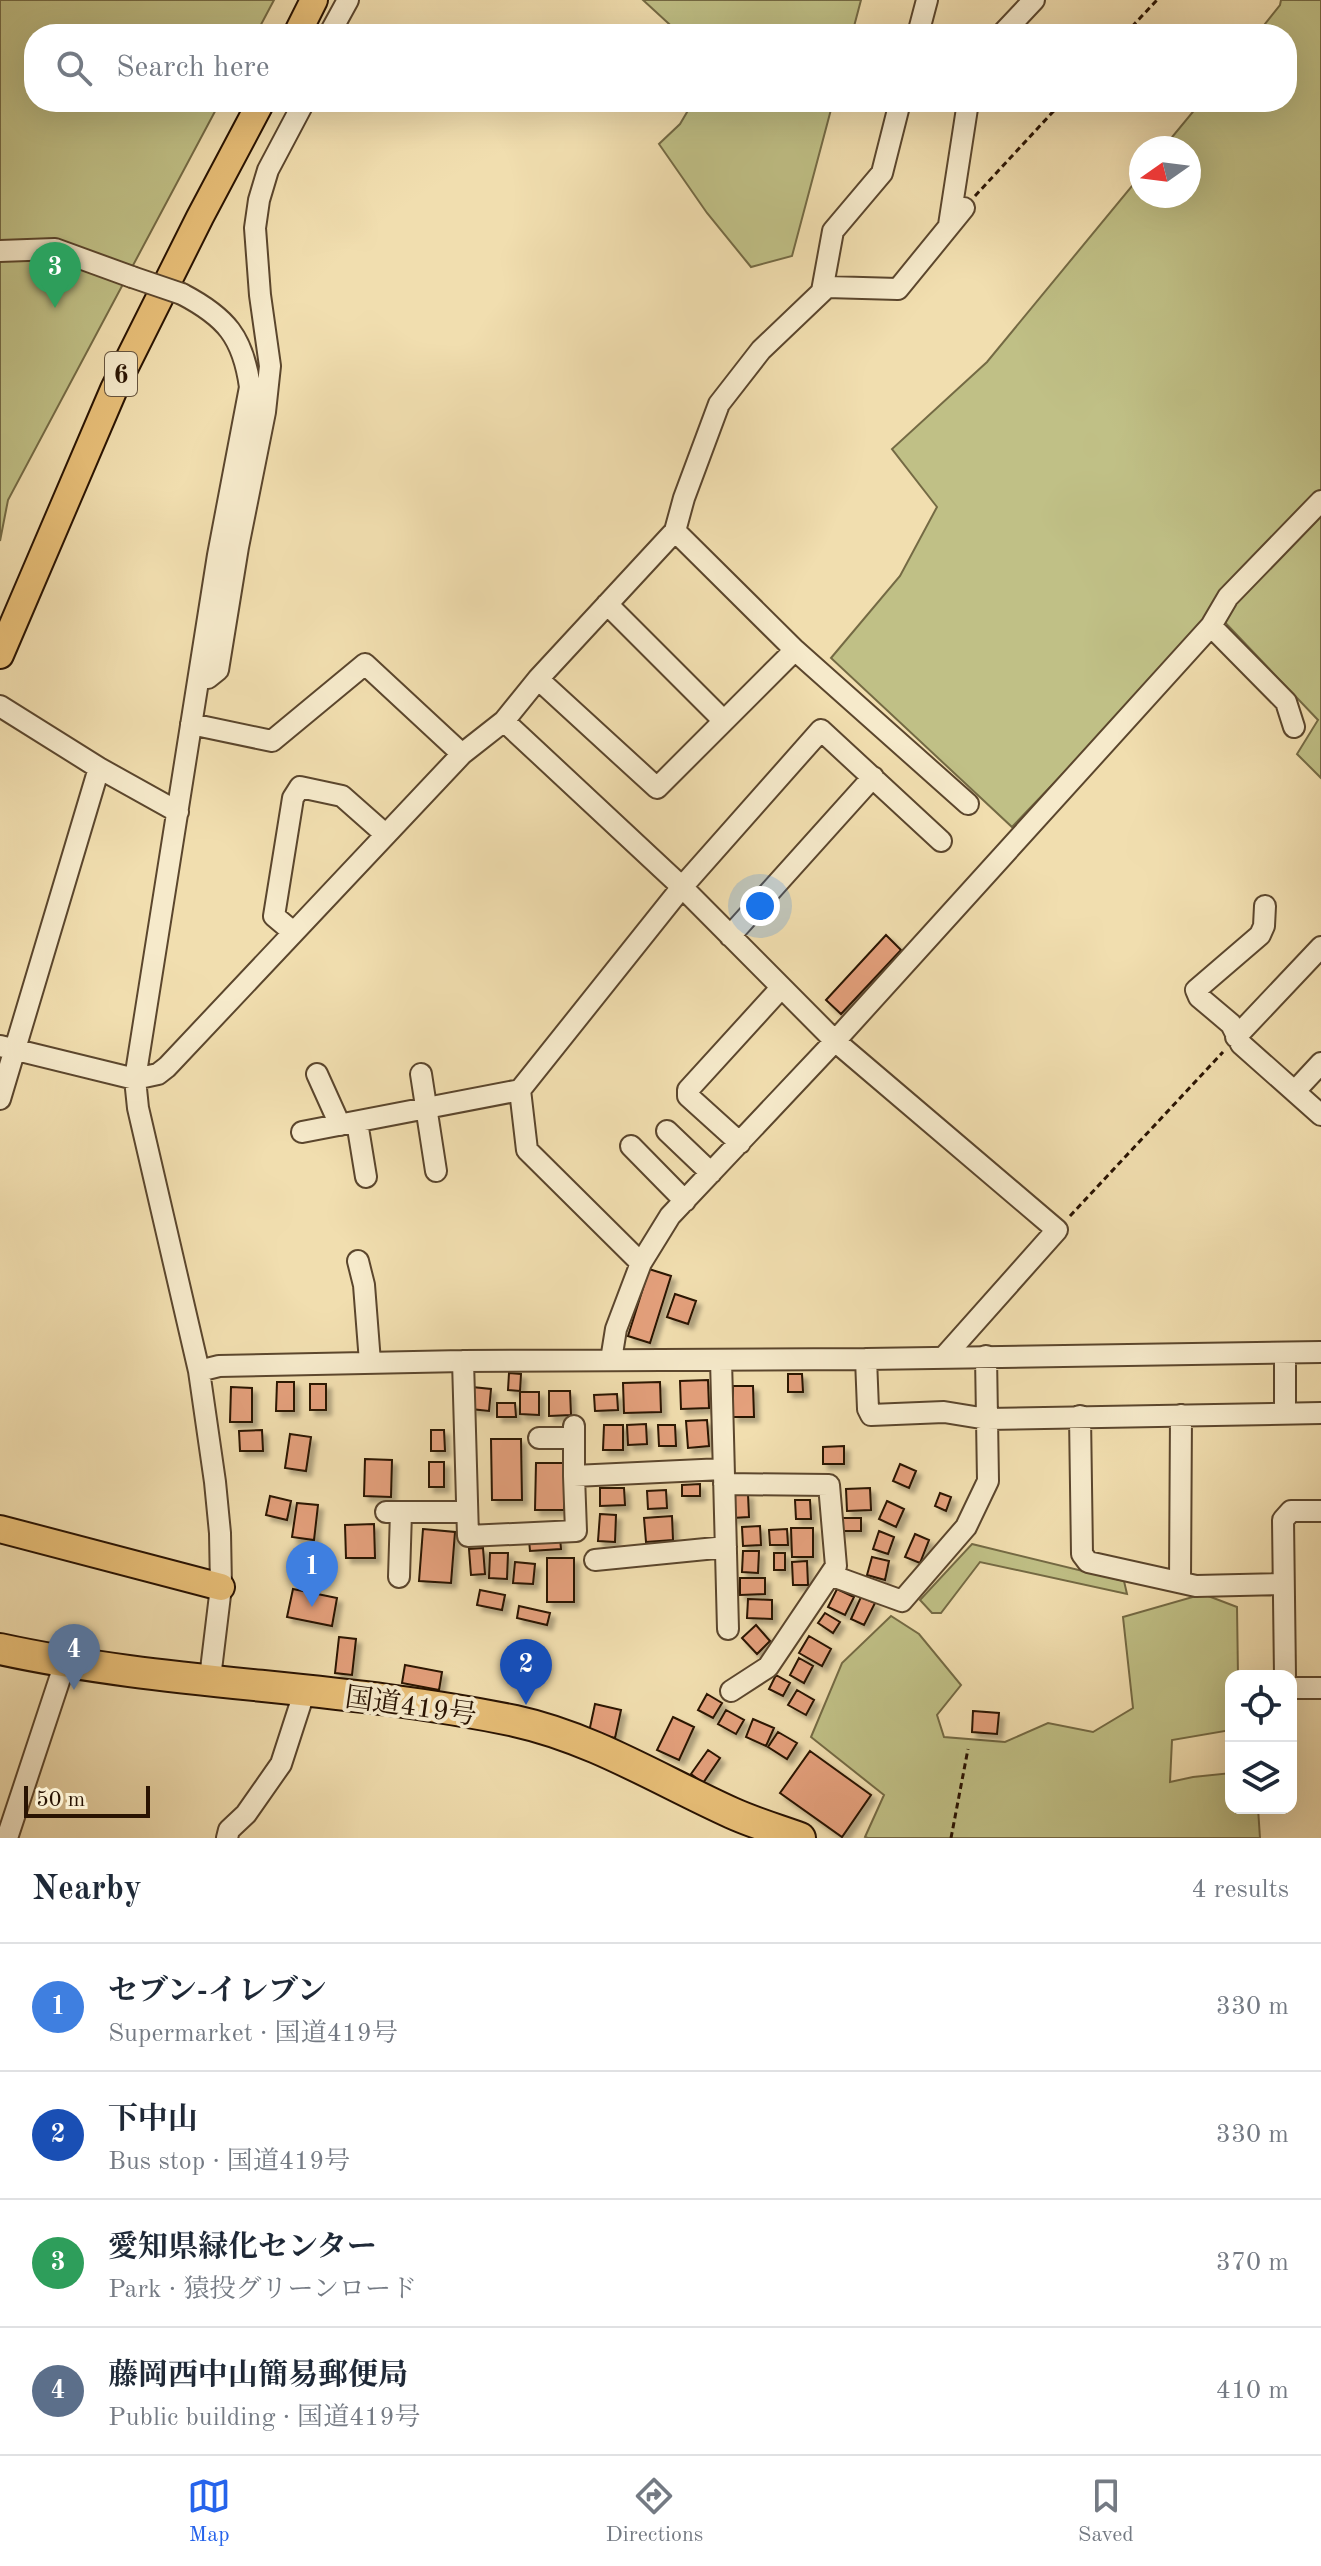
<!DOCTYPE html>
<html lang="en">
<head>
<meta charset="utf-8">
<style>
	body { margin:0; font-family:"Old Standard TT","Noto Serif JP",serif; background:#f2f2f3; color:#1f2937 }
	.controls { position:absolute; right:24px; bottom:24px; display:grid; overflow:hidden; border-radius:16px; box-shadow:0 8px 32px #0002 }
	.controls button { width:72px; height:72px; display:grid; place-items:center; padding:0; border:0; border-bottom:2px solid #e0e1e3; background:#fff; color:#1f2937; font:40px sans-serif }
	.compass { position:absolute; left:1129px; top:136px; width:72px; height:72px; border-radius:50%; background:#fff; box-shadow:0 8px 32px #0002; rotate:256deg }
	.scale { position:absolute; left:24px; bottom:20px; width:126px; box-sizing:border-box; padding-left:8px; border:4px solid #291302; border-top:0; font-size:22px; line-height:28px; white-space:nowrap; color:#291302; -webkit-text-stroke:6px #f6eacb; paint-order:stroke }
	.you { position:absolute; left:760px; top:906px; width:28px; height:28px; margin:-20px; border:6px solid #fff; border-radius:50%; background:#1a73e8; box-shadow:0 0 0 12px #1a73e833 }
	.badge { display:grid; place-items:center; width:52px; height:52px; border-radius:50%; background:#2563eb; color:#fff; font-size:26px; font-weight:700 }
	.pin { position:absolute; translate:-50% -66px; filter:drop-shadow(0 2px 4px #0008) }
	.pin::after { content:''; position:absolute; top:42px; width:28px; height:24px; background:inherit; clip-path:polygon(0 0,100% 0,50% 100%) }
	.list { margin:0; padding:0; list-style:none }
	h2 { display:flex; justify-content:space-between; align-items:center; height:104px; margin:0; padding:0 32px; font-size:34px }
	h2 small { font-size:26px; font-weight:400; color:#747a83 }
	.list li { display:grid; grid-template-columns:52px 1fr auto; gap:24px; align-items:center; box-sizing:border-box; height:128px; padding:0 32px; border-top:2px solid #e0e1e3 }
	.list b { display:block; font-size:30px; white-space:nowrap }
	.list p { margin:0; font-size:26px; white-space:nowrap; color:#747a83 }
	.list em { font-size:26px; font-style:normal; color:#747a83 }
	.icon { flex:none; width:44px; height:44px; fill:none; stroke:currentColor; stroke-width:2; stroke-linecap:round; stroke-linejoin:round }
	.map { position:relative; flex:none; width:1321px; height:1838px; overflow:hidden }
	.search { position:absolute; background:#fff; box-shadow:0 8px 32px #0002; left:24px; right:24px; top:24px; height:88px; display:flex; align-items:center; gap:20px; box-sizing:border-box; padding:0 28px; border-radius:32px; color:#747a83; font-size:30px }
	.sheet { height:616px; background:#fff }
	nav { display:flex; justify-content:space-around; align-items:center; box-sizing:border-box; height:112px; border-top:2px solid #e0e1e3; background:#fff; font-size:22px; color:#747a83 }
	nav a { display:grid; justify-items:center; gap:4px }
	nav .on { color:#2563eb }
	.map>svg:first-child { display:block }
	.green { fill:#c0c086; stroke:#746a44; stroke-width:2 }
	.building { fill:#e4a07c; stroke:#291302; stroke-width:2; filter:url(#shadow) }
	.lines { fill:none; stroke-linecap:round; stroke-linejoin:round }
	.minor-casing { stroke:#5b462d; stroke-width:24 }
	.major-casing { stroke:#291302; stroke-width:30 }
	.highway-casing { stroke:#291302; stroke-width:34 }
	.path { stroke:#291302; stroke-width:3; stroke-dasharray:6 4; stroke-linecap:butt }
	.minor { stroke:#f6eacb; stroke-width:20 }
	.major { stroke:#e8bf78; stroke-width:26 }
	.highway { stroke:#e8bf78; stroke-width:30 }
	.minor-bridge-casing { stroke:#5b462d; stroke-width:24; stroke-linecap:butt }
	.minor-bridge { stroke:#f6eacb; stroke-width:20 }
	.labels { text-anchor:middle; stroke-width:8; stroke-linejoin:round; paint-order:stroke }
	.shield { fill:#f6eacb; stroke:#66543e; stroke-width:2 }
	.shield-label { font-size:26px; font-weight:bold; fill:#291302 }
	.street-label { font-size:28px; fill:#291302; stroke:#f6eacb }
</style>
</head>
<body>
<div class="map">
<svg width="1321" height="1838" viewBox="0 0 1321 1838">
	<defs>
		<filter id="shadow"><feDropShadow dx="5" dy="5" stdDeviation="2" flood-color="#0004"/></filter>
	</defs>
	<rect width="100%" height="100%" fill="#f1deaf"/>
	<filter id="stains"><feTurbulence type="fractalNoise" baseFrequency=".0025" numOctaves="4"/><feColorMatrix values="0 0 0 0 .2 0 0 0 0 .09 0 0 0 0 .02 0 0 0 .5 -.17"/></filter>
	<radialGradient id="worn" r=".72"><stop offset=".6" stop-color="#630" stop-opacity="0"/><stop offset="1" stop-color="#630" stop-opacity=".3"/></radialGradient>
	<path class="green" d="M0 0H274L256 34H34V102H220L8 500 0 541Z
		M643 0H861L852 34H680Z
		M1281 0H1321V778L1297 754 1318 720 1216 613 1012 827 831 658 900 576 937 507 892 449 987 362 1141 175V196H1189V148H1163L1201 102H1287V34H1257L1280 5Z
		M693 102H833L792 256 751 267 707 213 659 144 680 124Z
		M972 1544 1124 1581 1127 1594 980 1562 941 1613H932L920 1600Z
		M1203 1594 1237 1607 1238 1676H1231V1730L1172 1740 1170 1782 1193 1777 1231 1773V1808H1258L1260 1838H868L865 1837 884 1795 811 1737 842 1663 891 1616 919 1634 961 1685 937 1715 944 1737 1005 1742 1048 1723 1093 1732 1133 1708 1123 1617Z"/>
	<path class="building" d="M886 935 901 950 841 1014 826 1000Z
		M649 1269 671 1276 650 1343 628 1336Z
		M675 1294 696 1301 688 1324 667 1317Z
		M509 1373 521 1374 520 1391 508 1390Z
		M788 1374H802L803 1392H788Z
		M708 1380 709 1408 681 1409 680 1381Z
		M277 1382H294V1411H276Z
		M660 1382 661 1412 624 1413 623 1383Z
		M310 1384H326V1410H310Z
		M733 1386H753L754 1417H733Z
		M231 1387 252 1388V1422H230Z
		M472 1387 491 1389 489 1411 471 1409Z
		M549 1391H570L571 1415 549 1416Z
		M520 1392H539V1415L520 1414Z
		M617 1394 618 1410 595 1411 594 1395Z
		M497 1403H515L516 1417H497Z
		M707 1420 709 1446 688 1448 686 1421Z
		M646 1424 647 1444 628 1445 627 1425Z
		M604 1425H623V1450H603Z
		M658 1425H675L676 1446H659Z
		M262 1430 263 1451H240L239 1431Z
		M431 1430H444L445 1451H431Z
		M290 1434 311 1437 306 1471 285 1468Z
		M491 1439H521L522 1500H492Z
		M844 1446V1464H823V1447Z
		M365 1459 392 1460 391 1497 364 1496Z
		M429 1462H444V1487H429Z
		M536 1463H565L564 1510H535Z
		M900 1464 916 1471 909 1488 893 1481Z
		M700 1484V1496H682V1485Z
		M600 1488H624L625 1505 600 1506Z
		M870 1488 871 1510 847 1511 846 1489Z
		M666 1490 667 1508 648 1509 647 1491Z
		M940 1493 951 1497 946 1511 935 1506Z
		M748 1494 749 1517 732 1518 730 1495Z
		M270 1496 291 1501 287 1520 266 1515Z
		M795 1500H810L811 1519H796Z
		M887 1501 904 1509 896 1527 879 1519Z
		M297 1503 318 1505 314 1540 292 1537Z
		M600 1514 616 1515 615 1542 598 1541Z
		M672 1516 673 1540 646 1542 644 1518Z
		M839 1518H861V1531H839Z
		M374 1524 375 1558H346L345 1525Z
		M760 1526 761 1545 743 1546 742 1527Z
		M791 1528H813V1557H792Z
		M423 1529 455 1532 451 1583 419 1581Z
		M787 1529 788 1545H770L769 1530Z
		M879 1531 894 1537 888 1554 873 1549Z
		M915 1534 929 1540 920 1563 905 1557Z
		M560 1538 561 1549 530 1551 529 1540Z
		M483 1548 485 1574 471 1575 469 1549Z
		M743 1551H759L758 1573 742 1572Z
		M490 1553H508L507 1579 489 1578Z
		M774 1553H785V1570H774Z
		M872 1557 889 1561 885 1580 867 1575Z
		M547 1558H574V1602H547Z
		M807 1561 808 1585H793L792 1562Z
		M515 1562 535 1564 533 1584 513 1583Z
		M740 1578H765V1594L740 1595Z
		M293 1589 337 1598 332 1626 287 1617Z
		M837 1589 854 1597 845 1615 828 1607Z
		M480 1590 505 1595 502 1610 477 1605Z
		M861 1597 875 1603 864 1625 851 1619Z
		M748 1599 772 1600V1619L747 1618Z
		M519 1606 550 1613 547 1625 517 1618Z
		M825 1613 840 1622 833 1633 818 1623Z
		M756 1625 770 1641 757 1654 742 1638Z
		M809 1636 831 1649 822 1666 799 1653Z
		M339 1637 356 1639 352 1675 335 1673Z
		M799 1658 813 1666 804 1683 790 1675Z
		M405 1665 442 1672 439 1690 402 1683Z
		M776 1675 790 1683 783 1696 769 1689Z
		M797 1690 814 1700 806 1715 788 1705Z
		M707 1694 722 1703 713 1718 698 1710Z
		M595 1704 621 1710 615 1738 589 1732Z
		M726 1710 744 1720 736 1734 718 1724Z
		M973 1711 999 1713 997 1734 972 1732Z
		M673 1717 694 1727 679 1760 657 1750Z
		M753 1719 774 1728 766 1746 746 1737Z
		M778 1732 797 1743 787 1759 768 1747Z
		M708 1750 720 1758 703 1783 691 1774Z
		M810 1751 871 1795 842 1837 780 1793Z"/>
	<g class="lines">
		<defs>
			<path id="minor" d="M335 34 331 31 348 0
				M918 34 927 0
				M1002 34 1034 0
				M949 225 968 102
				M0 251 55 249 132 277
				M822 291 833 231 882 173 900 102
				M182 294C226 317 243 337 250 387L218 555 135 1079 138 1108 199 1371 215 1482 220 1533 221 1587 210 1678
				M675 531 795 650 968 804
				M607 604 724 721
				M1211 626 1286 702 1294 727
				M199 676 208 678 218 670 238 547 265 412 270 366 260 295 255 228 259 200 268 170 304 102
				M538 679 657 788 795 650
				M0 706 99 768 178 812
				M504 721 682 887 835 1041 1057 1230 944 1357
				M191 724 272 741 365 664 462 754
				M1265 906 1264 926 1260 935 1196 990 1199 997 1231 1024 1241 1044 1321 1115
				M293 932 274 916 293 798 300 787 342 796 385 834
				M730 936 873 777
				M1236 1037 1321 947
				M0 1046 135 1079 158 1074 167 1067 462 754 504 721 538 679 675 531 684 498 719 404 761 350 827 287 898 289 964 208
				M317 1074 340 1125
				M421 1074 436 1171
				M520 1090 527 1150 641 1263 616 1329 611 1360
				M1295 1091 1321 1063
				M0 1099 99 768
				M357 1122 366 1177
				M667 1131 711 1173
				M302 1132 520 1090 682 887 821 730 941 841
				M740 1143 688 1096V1090L781 988
				M631 1146 685 1201
				M358 1261 364 1285 370 1362
				M641 1263 670 1216 835 1041 1211 626 1228 597 1321 501
				M866 1359 868 1409 871 1415 944 1412 987 1419 1321 1413
				M721 1360 728 1629
				M463 1361 468 1536 576 1531 574 1476
				M199 1371 219 1366 463 1361 866 1359 1321 1352
				M1285 1413V1353
				M1080 1416 1082 1554 1088 1562 1196 1586 1282 1584
				M574 1426V1476L723 1469
				M539 1438H574
				M724 1484 829 1485 836 1566 768 1667 731 1691
				M386 1512H466
				M595 1560 726 1547
				M830 1575 902 1601 966 1527 988 1481 986 1356
				M399 1577 401 1512
				M1180 1582 1181 1415
				M1285 1676 1283 1520 1291 1511H1321
				M1291 1688H1321
				M7 1838 65 1663
				M227 1838 229 1830 246 1814 281 1764 305 1690"/>
			<path id="major" d="M297 34 314 0
				M0 655 114 389 200 217 261 102
				M0 1529 221 1587"/>
			<path id="highway" d="M0 1649C169 1686 345 1685 515 1721 593 1738 661 1781 732 1813 754 1823 778 1830 800 1838"/>
		</defs>
		<use href="#minor" class="minor-casing"/>
		<use href="#major" class="major-casing"/>
		<use href="#highway" class="highway-casing"/>
		<path class="path" d="M1125 34 1157 0
			M975 196 1062 102
			M1070 1216 1223 1052
			M951 1838 968 1749"/>
		<use href="#minor" class="minor"/>
		<use href="#major" class="major"/>
		<use href="#highway" class="highway"/>
		<defs>
			<path id="minor-bridge" d="M132 277 182 294"/>
		</defs>
		<use href="#minor-bridge" class="minor-bridge-casing"/>
		<use href="#minor-bridge" class="minor-bridge"/>
	</g>
	<g class="labels">
		<rect class="shield" x="105" y="352" width="32" height="44" rx="6"/>
		<g class="shield-label">
			<text x="121" y="383">6</text>
		</g>
		<g class="street-label">
			<text transform="translate(411 1705) rotate(8)" y="10">国道419号</text>
		</g>
	</g>
	<rect width="100%" height="100%" filter="url(#stains)"/>
	<rect width="100%" height="100%" fill="url(#worn)"/>
</svg>
<div class="controls">
<button><svg class="icon" aria-label="locate" viewBox="0 0 24 24"><circle cx="12" cy="12" r="6"/><path d="M12 2v4M12 18v4M2 12h4M18 12h4"/></svg></button>
<button><svg class="icon" aria-label="layers" viewBox="0 0 24 24"><path d="M12 4l9 5-9 5-9-5zM3 14l9 5 9-5"/></svg></button>
</div>
<svg class="compass" viewBox="-18 -18 36 36"><path d="M0-13l5 13h-10z" fill="#e53935"/><path d="M0 13l5-13h-10z" fill="#747a83"/></svg>
<div class="scale">50 m</div>
<div class="you"></div>
<div class="pin badge" style="left:312px;top:1607px;background:#3f7fe0">1</div>
<div class="pin badge" style="left:526px;top:1705px;background:#1a4fb4">2</div>
<div class="pin badge" style="left:55px;top:308px;background:#2e9e5b">3</div>
<div class="pin badge" style="left:74px;top:1690px;background:#5c6f8a">4</div>
<div class="search"><svg class="icon" aria-label="search" viewBox="0 0 24 24"><circle cx="10" cy="10" r="6"/><path d="M15 15l6 6"/></svg>Search here</div>
</div>
<section class="sheet">
<h2>Nearby<small>4 results</small></h2>
<ul class="list">
<li><span class="badge" style="background:#3f7fe0">1</span><div><b>セブン-イレブン</b><p>Supermarket · 国道419号</p></div><em>330 m</em></li>
<li><span class="badge" style="background:#1a4fb4">2</span><div><b>下中山</b><p>Bus stop · 国道419号</p></div><em>330 m</em></li>
<li><span class="badge" style="background:#2e9e5b">3</span><div><b>愛知県緑化センター</b><p>Park · 猿投グリーンロード</p></div><em>370 m</em></li>
<li><span class="badge" style="background:#5c6f8a">4</span><div><b>藤岡西中山簡易郵便局</b><p>Public building · 国道419号</p></div><em>410 m</em></li>
</ul>
</section>
<nav>
<a class="on"><svg class="icon" aria-label="map" viewBox="0 0 24 24"><path d="M3 6l6-2 6 2 6-2v14l-6 2-6-2-6 2zM9 4v14M15 6v14"/></svg>Map</a>
<a><svg class="icon" aria-label="directions" viewBox="0 0 24 24"><path d="M12 3l9 9-9 9-9-9zM9 14v-3h6M13 9l2 2-2 2"/></svg>Directions</a>
<a><svg class="icon" aria-label="saved" viewBox="0 0 24 24"><path d="M7 4h10v16l-5-4-5 4z"/></svg>Saved</a>
</nav>
</body>
</html>
